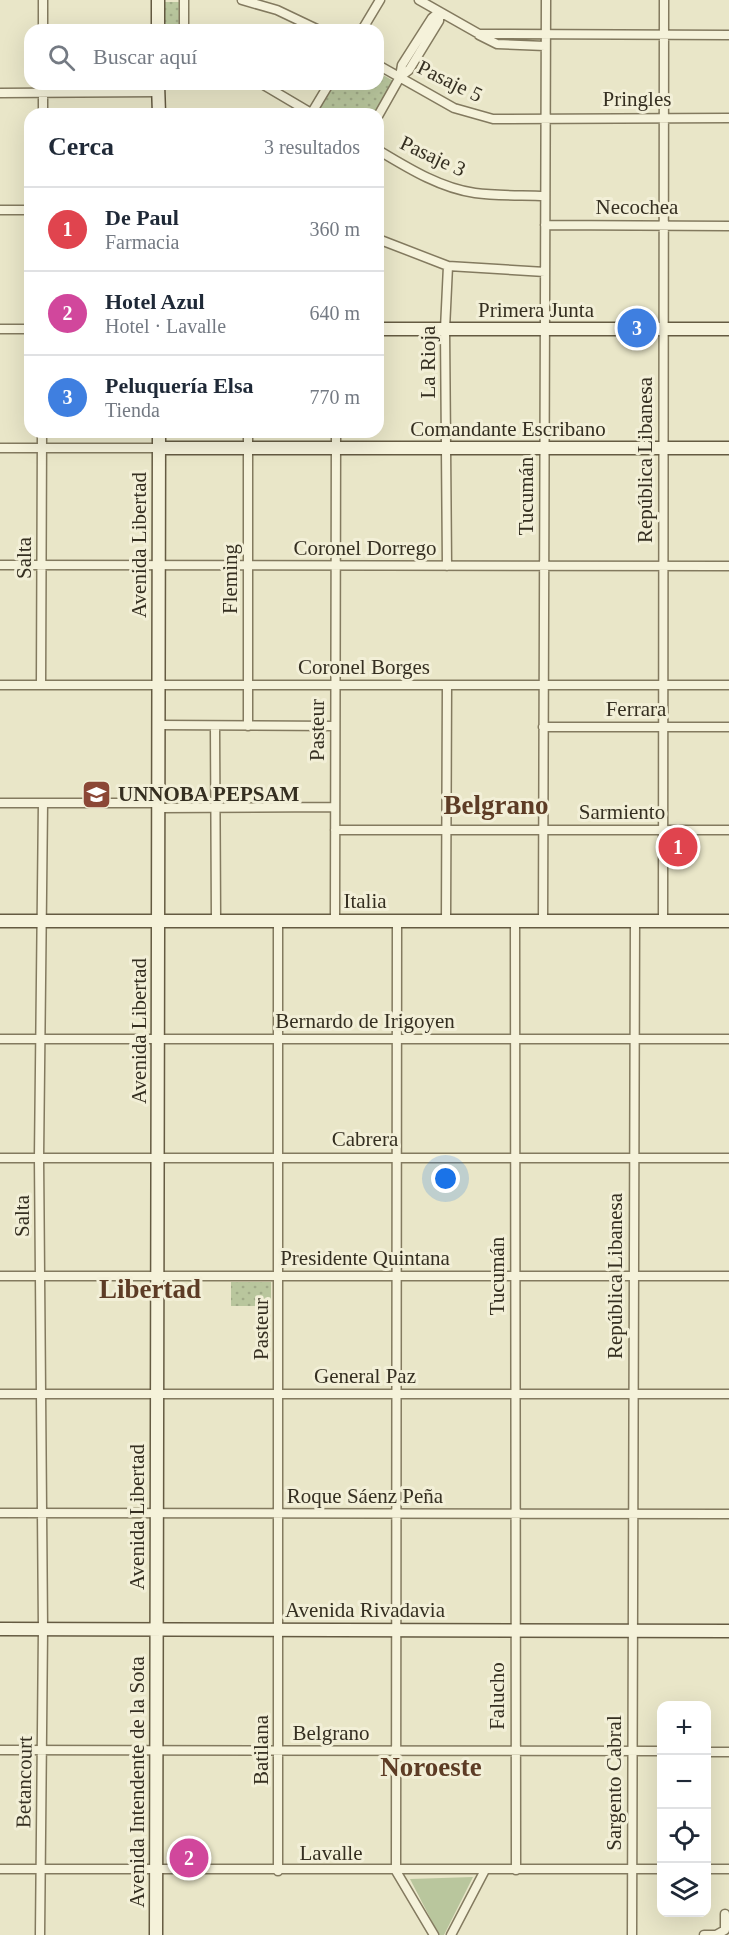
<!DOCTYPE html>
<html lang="es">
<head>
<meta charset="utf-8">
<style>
	body { margin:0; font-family:"Times New Roman",serif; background:#f2f2f3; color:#1f2937 }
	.controls { position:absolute; right:18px; bottom:18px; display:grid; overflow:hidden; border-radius:12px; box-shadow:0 6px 24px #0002 }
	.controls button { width:54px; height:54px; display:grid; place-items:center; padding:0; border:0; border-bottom:2px solid #e0e1e3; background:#fff; color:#1f2937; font:30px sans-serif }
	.you { position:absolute; left:446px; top:1179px; width:21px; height:21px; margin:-15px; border:4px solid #fff; border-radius:50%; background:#1a73e8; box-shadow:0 0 0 9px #1a73e833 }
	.badge { display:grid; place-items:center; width:39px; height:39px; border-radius:50%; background:#8b4736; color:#fff; font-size:20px; font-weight:700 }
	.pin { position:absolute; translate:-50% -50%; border:3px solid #fff; box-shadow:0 2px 6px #0006 }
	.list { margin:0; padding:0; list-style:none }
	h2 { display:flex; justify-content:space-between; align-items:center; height:78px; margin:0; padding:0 24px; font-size:26px }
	h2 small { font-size:20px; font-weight:400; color:#747a83 }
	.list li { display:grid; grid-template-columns:39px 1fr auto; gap:18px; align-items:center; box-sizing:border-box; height:84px; padding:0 24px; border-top:2px solid #e0e1e3 }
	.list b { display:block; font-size:22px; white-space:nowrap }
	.list p { margin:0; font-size:20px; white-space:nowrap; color:#747a83 }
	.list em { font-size:20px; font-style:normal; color:#747a83 }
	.icon { flex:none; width:33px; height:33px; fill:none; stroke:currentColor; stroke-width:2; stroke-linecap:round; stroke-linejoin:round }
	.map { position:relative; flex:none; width:729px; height:1935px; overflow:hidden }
	.search { position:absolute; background:#fff; box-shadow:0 6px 24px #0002; left:24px; top:24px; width:360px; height:66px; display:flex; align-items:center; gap:15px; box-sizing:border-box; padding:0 21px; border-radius:18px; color:#747a83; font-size:22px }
	.panel { position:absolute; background:#fff; box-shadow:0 6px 24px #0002; left:24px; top:108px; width:360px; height:330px; border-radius:18px }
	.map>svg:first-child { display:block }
	.green { fill:#b9c69d }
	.park { fill:url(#park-dots) }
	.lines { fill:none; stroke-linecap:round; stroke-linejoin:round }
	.street-casing { stroke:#837a5f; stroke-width:11 }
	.secondary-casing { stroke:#655b42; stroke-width:15 }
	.street { stroke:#f5f2da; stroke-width:8 }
	.secondary { stroke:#f5f2da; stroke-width:12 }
	.labels { text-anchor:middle; stroke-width:6; stroke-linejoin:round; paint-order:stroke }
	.street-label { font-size:21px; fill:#352f21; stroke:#f2efd7 }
	.poi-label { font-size:21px; font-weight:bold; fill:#352f21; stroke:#f2efd7; text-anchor:start }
	.district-label { font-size:27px; font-weight:bold; fill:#5d3c25; stroke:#f2efd7 }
</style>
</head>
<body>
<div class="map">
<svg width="729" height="1935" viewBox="0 0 729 1935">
	<defs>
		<pattern id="park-dots" width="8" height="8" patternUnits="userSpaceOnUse" patternTransform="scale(1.5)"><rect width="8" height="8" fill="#b9c69d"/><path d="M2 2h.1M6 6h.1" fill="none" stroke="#a0aa87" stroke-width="1.8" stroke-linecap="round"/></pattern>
	</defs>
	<rect width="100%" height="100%" fill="#e9e6c8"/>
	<path class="green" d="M473 1877 444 1935H439L410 1879Z"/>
	<path class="park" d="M164 2H179V30H164Z
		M378 72 395 82 376 114H316L334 84H378Z
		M231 1282H271V1306H231Z"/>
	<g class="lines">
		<defs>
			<path id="street" d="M242 0 277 10 319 30
				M419 0 479 34 729 35
				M43 30V0
				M184 30V0
				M362 30 380 0
				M479 35 497 44 545 46
				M378 65 454 108 493 119 729 118
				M400 77 409 70 439 21V12
				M262 84 311 113
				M0 93 158 92
				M43 114V84
				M311 114 329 84
				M378 116 400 77 402 65 432 18 439 12
				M378 150C408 168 440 188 475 193 498 196 522 195 545 196
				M0 210H30
				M545 225 729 226
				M378 239 448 266 545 272
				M0 329H30
				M0 448H159
				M0 565 729 566
				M447 566 445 329 448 266
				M0 685H729
				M41 685 42 432
				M159 725 335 726
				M215 726 216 920
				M248 726V432
				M543 727H729
				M0 803H159
				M159 808 335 807
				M335 830H729
				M335 920 336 432
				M397 920 396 1871 434 1935
				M446 921 447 685
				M515 921 516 1870
				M543 921 546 0
				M663 921 664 0
				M0 1039H729
				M0 1158H729
				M0 1276H729
				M0 1394H729
				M0 1513 729 1514
				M0 1750 662 1751
				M706 1752H729
				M0 1869H662
				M706 1869H729
				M278 1871V920
				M40 1935 43 1629 39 1158 43 803
				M451 1935 485 1870
				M632 1935 635 921
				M704 1935H716L725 1930V1914"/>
			<path id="secondary" d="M158 0V30
				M158 84 159 114
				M378 329H729
				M159 448H729
				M0 921H729
				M0 1629 729 1631
				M156 1935 159 432"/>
		</defs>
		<use href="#street" class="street-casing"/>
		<use href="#secondary" class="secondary-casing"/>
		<use href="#street" class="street"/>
		<use href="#secondary" class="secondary"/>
	</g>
	<defs>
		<symbol id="university-square" viewBox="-11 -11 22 22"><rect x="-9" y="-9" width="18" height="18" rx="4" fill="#8b4736" stroke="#f2efd7"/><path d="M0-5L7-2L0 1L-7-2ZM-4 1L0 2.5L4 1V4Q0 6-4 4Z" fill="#fff"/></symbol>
	</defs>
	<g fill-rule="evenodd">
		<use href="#university-square" x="80" y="778" width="33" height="33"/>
	</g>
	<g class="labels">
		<g class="street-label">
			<text transform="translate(450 81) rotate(26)" y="7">Pasaje 5</text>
			<text x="637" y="106">Pringles</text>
			<text transform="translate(433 156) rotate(25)" y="7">Pasaje 3</text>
			<text x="637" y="214">Necochea</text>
			<text x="536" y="317">Primera Junta</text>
			<text transform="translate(428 362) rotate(-90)" y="7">La Rioja</text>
			<text x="508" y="436">Comandante Escribano</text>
			<text transform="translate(645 460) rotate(-90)" y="7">República Libanesa</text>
			<text transform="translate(526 496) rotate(-90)" y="7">Tucumán</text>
			<text transform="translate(139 545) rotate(-90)" y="7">Avenida Libertad</text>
			<text x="365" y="555">Coronel Dorrego</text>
			<text transform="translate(24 558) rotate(-90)" y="7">Salta</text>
			<text transform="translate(230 579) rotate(-90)" y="7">Fleming</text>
			<text x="364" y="674">Coronel Borges</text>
			<text x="636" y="716">Ferrara</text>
			<text transform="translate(317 730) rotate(-90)" y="7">Pasteur</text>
			<text x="622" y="819">Sarmiento</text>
			<text x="365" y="908">Italia</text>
			<text x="365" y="1028">Bernardo de Irigoyen</text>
			<text transform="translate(139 1031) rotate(-90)" y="7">Avenida Libertad</text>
			<text x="365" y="1146">Cabrera</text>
			<text transform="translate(22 1216) rotate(-90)" y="7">Salta</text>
			<text x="365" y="1265">Presidente Quintana</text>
			<text transform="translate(497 1276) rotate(-90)" y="7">Tucumán</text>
			<text transform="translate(615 1276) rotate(-90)" y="7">República Libanesa</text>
			<text transform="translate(261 1329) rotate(-90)" y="7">Pasteur</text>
			<text x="365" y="1383">General Paz</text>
			<text x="365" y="1503">Roque Sáenz Peña</text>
			<text transform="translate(137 1517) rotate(-90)" y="7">Avenida Libertad</text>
			<text x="365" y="1617">Avenida Rivadavia</text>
			<text transform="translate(497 1696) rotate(-90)" y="7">Falucho</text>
			<text x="331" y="1740">Belgrano</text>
			<text transform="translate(261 1750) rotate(-90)" y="7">Batilana</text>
			<text transform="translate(24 1782) rotate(-89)" y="7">Betancourt</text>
			<text transform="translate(137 1782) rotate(-90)" y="7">Avenida Intendente de la Sota</text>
			<text transform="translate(614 1783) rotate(-90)" y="7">Sargento Cabral</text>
			<text x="331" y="1860">Lavalle</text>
		</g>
		<g class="poi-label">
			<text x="118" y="801">UNNOBA PEPSAM</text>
		</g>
		<g class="district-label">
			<text x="496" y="814">Belgrano</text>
			<text x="150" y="1298">Libertad</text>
			<text x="431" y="1776">Noroeste</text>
		</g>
	</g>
</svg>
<div class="controls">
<button>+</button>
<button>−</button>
<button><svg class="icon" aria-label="locate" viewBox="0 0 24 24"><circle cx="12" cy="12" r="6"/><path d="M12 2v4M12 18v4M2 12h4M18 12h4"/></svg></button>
<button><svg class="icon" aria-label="layers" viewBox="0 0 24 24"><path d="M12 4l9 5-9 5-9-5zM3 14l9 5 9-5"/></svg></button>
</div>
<div class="you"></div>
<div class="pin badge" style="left:678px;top:847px;background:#e0444e">1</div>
<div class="pin badge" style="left:189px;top:1858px;background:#d1479c">2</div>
<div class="pin badge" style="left:637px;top:328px;background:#3f7fe0">3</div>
<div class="search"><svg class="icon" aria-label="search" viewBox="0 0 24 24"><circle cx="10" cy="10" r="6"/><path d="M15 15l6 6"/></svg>Buscar aquí</div>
<section class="panel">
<h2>Cerca<small>3 resultados</small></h2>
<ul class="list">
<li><span class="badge" style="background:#e0444e">1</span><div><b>De Paul</b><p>Farmacia</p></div><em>360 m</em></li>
<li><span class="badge" style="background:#d1479c">2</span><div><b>Hotel Azul</b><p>Hotel · Lavalle</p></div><em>640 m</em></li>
<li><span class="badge" style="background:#3f7fe0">3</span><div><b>Peluquería Elsa</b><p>Tienda</p></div><em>770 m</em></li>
</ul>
</section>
</div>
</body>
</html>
